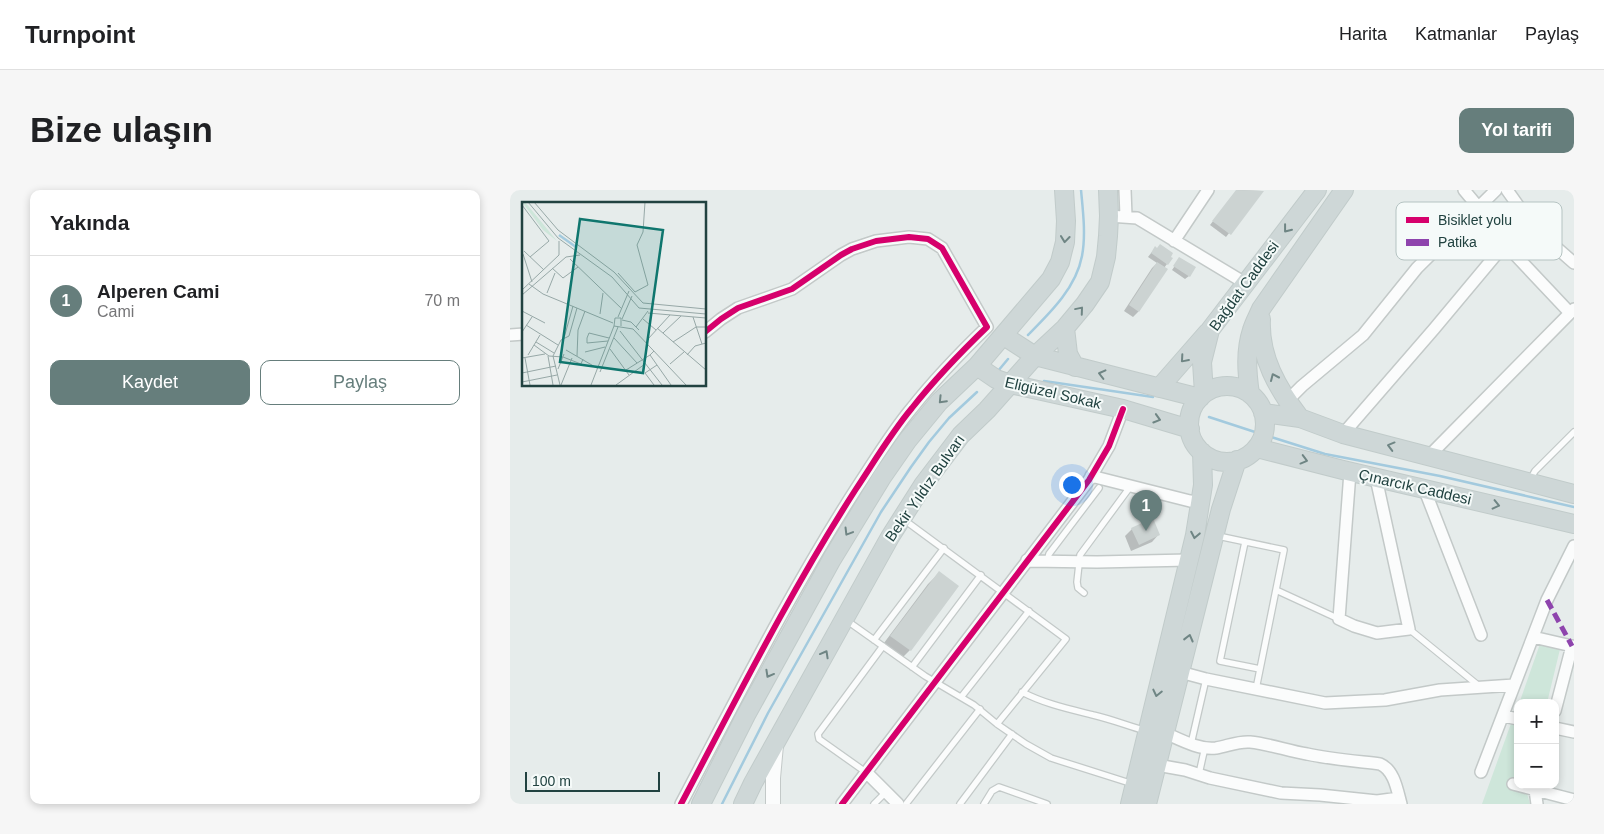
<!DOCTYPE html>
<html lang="tr">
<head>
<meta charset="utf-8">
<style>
	body { margin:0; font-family:Helvetica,sans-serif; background:#f6f6f6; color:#202124 }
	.controls { position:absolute; right:15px; bottom:15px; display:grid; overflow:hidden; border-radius:10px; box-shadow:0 2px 8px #0003 }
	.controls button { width:45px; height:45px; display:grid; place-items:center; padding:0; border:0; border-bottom:1px solid #e0e0e0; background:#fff; color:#202124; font:25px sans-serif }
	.scale { position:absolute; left:15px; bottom:12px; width:135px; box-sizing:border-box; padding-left:5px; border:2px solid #214240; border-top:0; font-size:14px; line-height:18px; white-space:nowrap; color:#214240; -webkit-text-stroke:4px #f5faf9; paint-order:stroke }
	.you { position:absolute; left:561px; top:294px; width:18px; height:18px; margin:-12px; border:4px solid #fff; border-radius:50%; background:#1a73e8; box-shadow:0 0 0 8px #1a73e833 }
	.badge { display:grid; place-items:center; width:32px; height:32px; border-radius:50%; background:#667e7c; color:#fff; font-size:16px; font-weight:700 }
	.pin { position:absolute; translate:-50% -41px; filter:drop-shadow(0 1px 2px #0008) }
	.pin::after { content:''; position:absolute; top:26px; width:18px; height:15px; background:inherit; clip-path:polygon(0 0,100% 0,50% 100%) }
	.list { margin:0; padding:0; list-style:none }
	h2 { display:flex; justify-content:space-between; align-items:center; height:65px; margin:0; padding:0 20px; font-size:21px }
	h2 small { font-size:16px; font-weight:400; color:#757577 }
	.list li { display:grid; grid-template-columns:32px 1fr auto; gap:15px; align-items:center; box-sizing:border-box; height:90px; padding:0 20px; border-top:1px solid #e0e0e0 }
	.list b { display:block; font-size:19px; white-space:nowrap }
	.list p { margin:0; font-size:16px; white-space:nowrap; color:#757577 }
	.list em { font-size:16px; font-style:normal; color:#757577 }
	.actions { display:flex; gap:10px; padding:15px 20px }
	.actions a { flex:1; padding:11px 0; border:1px solid #667e7c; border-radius:10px; text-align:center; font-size:18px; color:#667e7c }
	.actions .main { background:#667e7c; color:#fff }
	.map { position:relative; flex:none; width:1064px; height:614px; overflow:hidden; border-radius:10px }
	header { display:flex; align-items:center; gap:30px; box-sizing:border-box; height:70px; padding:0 25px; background:#fff; border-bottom:1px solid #e0e0e0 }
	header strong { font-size:24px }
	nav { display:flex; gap:28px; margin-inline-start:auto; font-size:18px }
	.intro { display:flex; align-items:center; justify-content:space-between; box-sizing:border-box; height:120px; padding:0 30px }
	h1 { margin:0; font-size:35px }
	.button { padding:12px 22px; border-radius:10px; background:#667e7c; color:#fff; font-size:18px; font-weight:700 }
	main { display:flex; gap:30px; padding:0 30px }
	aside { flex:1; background:#fff; border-radius:10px; box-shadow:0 2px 8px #0003 }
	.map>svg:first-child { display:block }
	.green { fill:#cee6da }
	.shadow { fill:#0003 }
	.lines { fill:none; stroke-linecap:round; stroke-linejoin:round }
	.stream { stroke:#a3cade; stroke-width:2.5 }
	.building { fill:#ccd3d2 }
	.service-casing { stroke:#c3c9c8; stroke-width:8 }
	.minor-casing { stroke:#c3c9c8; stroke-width:14 }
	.tertiary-casing { stroke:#c3c9c8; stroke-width:16 }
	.primary-casing { stroke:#c1cbca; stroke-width:20 }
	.service { stroke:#fbfcfc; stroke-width:5.5 }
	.minor { stroke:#fbfcfc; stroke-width:11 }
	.tertiary { stroke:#fbfcfc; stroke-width:14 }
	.primary { stroke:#ced7d7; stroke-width:18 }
	.quiet { stroke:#8e44ad; stroke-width:5; stroke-dasharray:10 5; stroke-linecap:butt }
	.cycleway-casing { stroke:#f5faf9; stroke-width:9 }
	.cycleway { stroke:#d6006c; stroke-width:6 }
	.oneway { stroke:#6f8584 }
	.labels { text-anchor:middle; stroke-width:4; stroke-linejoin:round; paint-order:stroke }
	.street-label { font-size:15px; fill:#214240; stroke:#f5faf9 }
	.inset-river { fill:none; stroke:#a3cade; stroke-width:2.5 }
	.inset-road { fill:none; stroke:#97a8a7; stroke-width:1 }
	.view { fill:#0f766e; fill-opacity:0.15; stroke:#0f766e; stroke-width:2.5 }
	.inset-edge { fill:none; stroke:#214240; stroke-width:2.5 }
	.key { fill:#f5faf9; stroke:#b5c3c2; stroke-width:1 }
	.key-label { font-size:14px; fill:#214240 }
</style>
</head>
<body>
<header>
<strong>Turnpoint</strong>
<nav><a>Harita</a><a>Katmanlar</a><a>Paylaş</a></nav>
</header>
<div class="intro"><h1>Bize ulaşın</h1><a class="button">Yol tarifi</a></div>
<main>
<aside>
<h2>Yakında<small></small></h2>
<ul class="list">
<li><span class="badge">1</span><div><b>Alperen Cami</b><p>Cami</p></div><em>70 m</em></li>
</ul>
<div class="actions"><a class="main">Kaydet</a><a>Paylaş</a></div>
</aside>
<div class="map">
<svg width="1064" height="614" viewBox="0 0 1064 614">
	<rect width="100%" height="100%" fill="#e6eceb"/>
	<path class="green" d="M1031 451 1051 455 1037 513H1017L1010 511Z
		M1003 528 1008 530V581L1005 596H1015L1020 614H972Z"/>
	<path class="shadow" d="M727 0 752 1 716 47 700 35Z
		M645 58 657 74 654 78 628 122 623 127 614 121 642 78 647 73 638 67Z
		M669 70 679 86 675 89 662 80Z
		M622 339 649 344 642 352 621 361 615 346Z
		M429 383 447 397 400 460 389 471 371 457 418 394Z"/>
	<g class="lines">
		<path class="stream" d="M518 145C540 123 566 98 572 66 576 45 573 21 571 0
			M488 181 498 169
			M534 191 643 207
			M699 227 748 243
			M758 246 815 264 930 286 1064 317
			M212 614 258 523 371 322 401 277 419 252 439 228 467 202"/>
	</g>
	<path class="building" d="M726 0 754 1 721 45 702 31Z
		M650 54 663 63 661 67 663 68 658 75 641 63 645 56 647 58Z
		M669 67 686 77 680 87 663 76Z
		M647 72 658 79 629 122 619 115Z
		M643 328 650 345 629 355 621 338Z
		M429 381 449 396 401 461 380 446Z"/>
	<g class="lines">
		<defs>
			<path id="service" d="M1020 290 1025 281 1064 242
				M393 329 556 449 487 534
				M708 346 774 360 746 499
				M735 352 710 471 750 479
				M537 372 539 364 589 298
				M766 400 829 429
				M574 403 568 398 567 392 570 365 620 297
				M336 430 415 486 464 515 487 534 516 554 541 568 623 594
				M899 439 969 496
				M364 450 434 358
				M402 477 471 385
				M512 502C535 514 559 519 583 525 601 529 618 536 636 541
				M452 506 519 421
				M681 554 696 489
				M357 583 309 549 308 544 373 456
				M689 584 695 557
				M364 614 376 602
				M396 614 470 519
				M450 614 502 544
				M474 614 482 601 489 597 537 614"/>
			<path id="minor" d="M615 0 616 26
				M954 0 969 18 995 54 1060 123
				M997 0 1024 38 1064 73
				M599 26 627 28 735 93
				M664 51 698 0
				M0 145 14 144
				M777 211 792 196 853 145 907 78 986 0
				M833 244 924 139 995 54
				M919 266 1064 119
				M840 282 829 429 844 436 867 443 899 439 866 288
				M581 286 680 311 690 312
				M914 298 971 445
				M517 370 520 371 587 372 679 370
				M1023 447 1062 456 1045 521
				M670 482 696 489 815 513 875 510 930 500 1004 495
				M993 526 1008 529
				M1045 538 1064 542
				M655 543C671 550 689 560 706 558 718 556 728 551 740 552 760 554 778 561 797 564 821 569 845 571 870 574 884 580 887 599 891 614
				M647 575 675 580 700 588 771 603 810 605 867 611 889 608
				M971 582 1037 410 1064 356
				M357 583 388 614
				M1003 594 1064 610
				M1027 595 1025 600 1027 614
				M171 614C227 508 281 400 346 299 364 272 381 243 402 218 425 189 450 163 477 137L432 58 418 49 399 47 366 51 342 59 331 65 282 99 228 118 211 129 195 142
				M332 614 579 290 599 256 613 219"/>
			<path id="tertiary" d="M263 614V588L266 555"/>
			<path id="primary" d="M751 129C749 167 768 199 790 228
				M555 138 558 164 565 177
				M494 146 525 166 690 208
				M467 176 486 189 500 194 613 219 680 239
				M679 234a38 38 0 1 1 76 0a38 38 0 1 1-76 0Z
				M649 198 698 142
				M694 204 692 172 700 140 807 0
				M740 204C737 183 735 161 742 140 744 133 748 126 751 119L834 0
				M753 223 790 228 833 244 1064 304
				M747 258 833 280 1064 334
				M191 614 236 525 322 369 372 287 397 251 429 212 467 176 541 89 550 72 555 52 556 31 554 0
				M233 614 243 593 380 347 413 295 451 245 477 220 525 166 555 138 575 114 590 92 596 67 598 46 599 26 598 0
				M620 614 685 345 693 295 692 262
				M637 614 711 319 727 270"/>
		</defs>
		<use href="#service" class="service-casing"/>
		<use href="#minor" class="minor-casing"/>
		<use href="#tertiary" class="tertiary-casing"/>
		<use href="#primary" class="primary-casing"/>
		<use href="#service" class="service"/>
		<use href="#minor" class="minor"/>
		<use href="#tertiary" class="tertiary"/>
		<use href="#primary" class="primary"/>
		<path class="quiet" d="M1037 410 1062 456"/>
		<defs>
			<path id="cycleway" d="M171 614C227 508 281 400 346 299 364 272 381 243 402 218 425 189 450 163 477 137L432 58 418 49 399 47 366 51 342 59 331 65 282 99 228 118 211 129 195 142
				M332 614 579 290 599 256 613 219"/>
		</defs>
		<use href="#cycleway" class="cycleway-casing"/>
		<use href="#cycleway" class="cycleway"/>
	</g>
	<defs><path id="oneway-chevron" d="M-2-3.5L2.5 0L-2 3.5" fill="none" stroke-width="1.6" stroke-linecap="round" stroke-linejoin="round" transform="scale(1.25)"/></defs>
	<g class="oneway">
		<use href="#oneway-chevron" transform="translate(777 39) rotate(128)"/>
		<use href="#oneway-chevron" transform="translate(555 49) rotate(96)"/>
		<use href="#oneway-chevron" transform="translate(570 120) rotate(-50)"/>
		<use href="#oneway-chevron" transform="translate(674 169) rotate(131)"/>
		<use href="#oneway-chevron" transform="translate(592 184) rotate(-166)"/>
		<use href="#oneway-chevron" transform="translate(764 187) rotate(-114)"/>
		<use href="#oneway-chevron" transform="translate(432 210) rotate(134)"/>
		<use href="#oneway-chevron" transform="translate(647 229) rotate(17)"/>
		<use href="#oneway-chevron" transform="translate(881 256) rotate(-165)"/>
		<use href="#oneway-chevron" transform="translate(794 270) rotate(15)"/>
		<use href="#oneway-chevron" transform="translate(986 315) rotate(13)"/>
		<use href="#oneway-chevron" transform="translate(338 342) rotate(121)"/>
		<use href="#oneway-chevron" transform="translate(685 345) rotate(101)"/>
		<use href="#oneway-chevron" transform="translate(679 448) rotate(-76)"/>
		<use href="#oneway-chevron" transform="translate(315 464) rotate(-61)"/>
		<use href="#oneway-chevron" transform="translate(259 484) rotate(119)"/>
		<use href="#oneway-chevron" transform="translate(647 503) rotate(103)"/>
	</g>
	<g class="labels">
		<g class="street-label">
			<text transform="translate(734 96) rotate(-54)" y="5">Bağdat Caddesi</text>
			<text transform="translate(543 203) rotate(13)" y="5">Eligüzel Sokak</text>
			<text transform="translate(905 297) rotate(13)" y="5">Çınarcık Caddesi</text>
			<text transform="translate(415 298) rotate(-55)" y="5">Bekir Yıldız Bulvarı</text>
		</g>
	</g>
	<g transform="translate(12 12)">
		<rect width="184" height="184" fill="#e6eceb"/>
		<path d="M0 0H3L35 39 21 28Z" fill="#cee6da"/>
		<path class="inset-river" d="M37 33 54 45"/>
		<path class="inset-road" d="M6 0 36 36 90 75 117 106 184 112M12 0 36 28 92 70 121 101 184 107M0 3 27 39 8 55M0 23V54M2 49 22 68M1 52 10 80M48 57 100 107M30 66 41 76 56 65M96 71 113 90 126 83 115 43 121 30 123 0M7 82 21 92 91 121M0 88 37 53V39M25 91 33 71M0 93 44 55 58 53M0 109 23 121M126 111 184 116M78 112 81 91M96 115 107 89M171 115 180 142M100 117 110 94M121 117 134 128M100 118 109 120 117 128M4 123 36 143M99 124V116H93L92 124 111 127 164 183M114 125 126 109M135 126 184 168M98 129 140 183M0 130 10 115M141 131 159 114M42 136 51 104M92 136 115 161M126 137 148 113M86 139 65 141V136L67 131 87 136M14 140 32 151M151 140 174 125H184M12 143 27 154 41 155 59 162 61 157M88 147 107 173M44 148 75 166M132 149 128 153 149 183M63 150 83 145M6 153 18 133M165 153 173 144 184 141M26 154 31 183M55 154 56 128 63 109M0 156 23 152M3 156 8 183M148 162 162 150M36 167 42 152M104 168 128 153M78 170 96 125M0 171 34 164M0 180 35 173M38 183 31 154 39 138 47 134 55 106M39 183 50 156M69 183 92 124M94 183 123 162M132 183 123 171 135 163"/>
		<path class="view" d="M58 17 141 28 121 171 38 160Z"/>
		<rect width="184" height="184" class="inset-edge"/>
	</g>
	<rect x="886" y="12" width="166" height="58" rx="8" class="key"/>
	<rect x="896" y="27" width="23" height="6" fill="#d6006c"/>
	<rect x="896" y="49" width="23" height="7" fill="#8e44ad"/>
	<g class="key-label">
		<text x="928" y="35">Bisiklet yolu</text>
		<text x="928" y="57">Patika</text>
	</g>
</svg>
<div class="controls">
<button>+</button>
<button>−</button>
</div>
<div class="scale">100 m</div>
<div class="you"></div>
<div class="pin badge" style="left:636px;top:341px">1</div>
</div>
</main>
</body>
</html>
